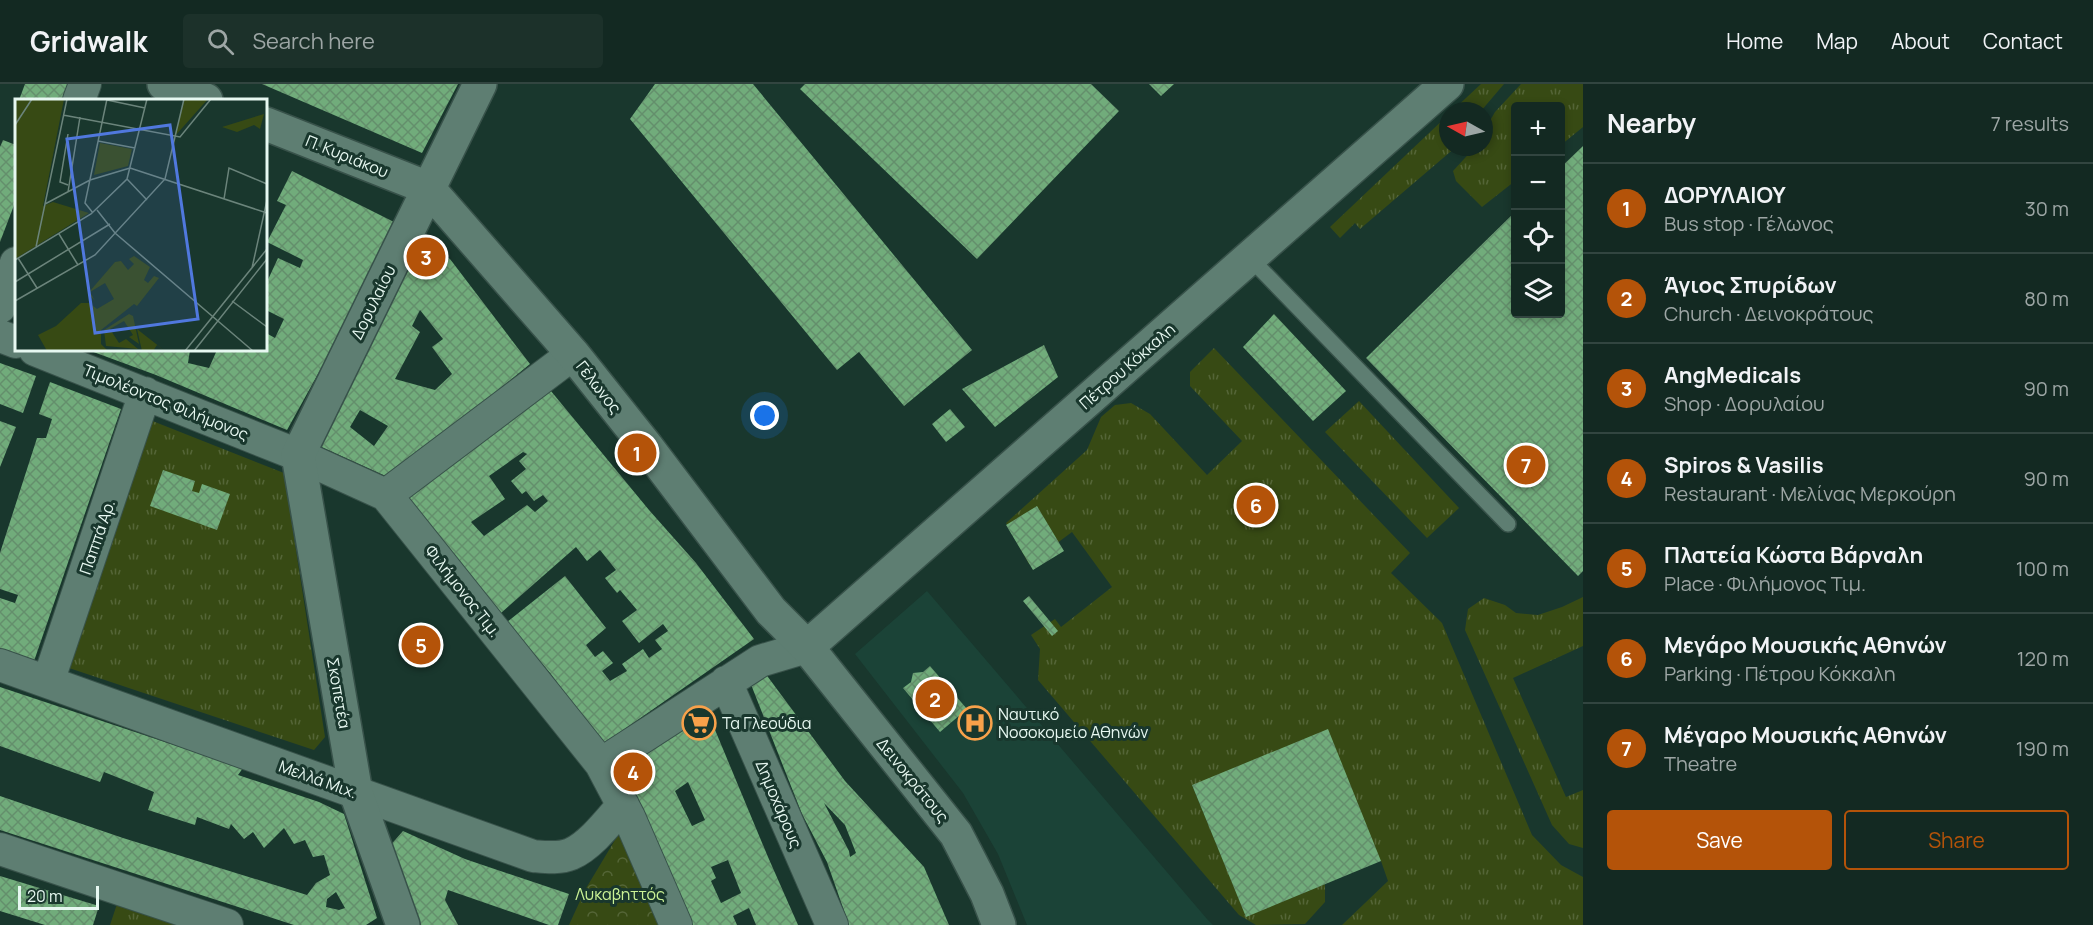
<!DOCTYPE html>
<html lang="en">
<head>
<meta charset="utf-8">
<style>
	body { margin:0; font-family:Manrope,sans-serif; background:#1c312a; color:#f1f3f6 }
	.controls { position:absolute; right:18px; top:18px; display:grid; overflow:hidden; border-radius:6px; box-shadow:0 3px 9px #0003 }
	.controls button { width:54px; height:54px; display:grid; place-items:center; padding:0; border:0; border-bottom:2px solid #324540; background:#132922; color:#f1f3f6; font:30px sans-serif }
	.compass { position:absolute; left:1439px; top:18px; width:54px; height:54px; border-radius:50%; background:#132922; box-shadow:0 3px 9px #0003; rotate:278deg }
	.scale { position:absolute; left:18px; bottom:15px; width:81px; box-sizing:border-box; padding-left:6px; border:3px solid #e7f8f1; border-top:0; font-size:16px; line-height:21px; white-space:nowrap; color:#e7f8f1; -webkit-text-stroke:4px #19372d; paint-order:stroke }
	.you { position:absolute; left:765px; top:332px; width:21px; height:21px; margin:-15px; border:4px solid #fff; border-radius:50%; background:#1a73e8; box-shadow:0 0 0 9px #1a73e833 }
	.badge { display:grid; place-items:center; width:39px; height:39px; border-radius:50%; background:#b45309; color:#fff; font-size:20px; font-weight:700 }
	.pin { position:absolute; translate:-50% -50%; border:3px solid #fff; box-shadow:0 2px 6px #0006 }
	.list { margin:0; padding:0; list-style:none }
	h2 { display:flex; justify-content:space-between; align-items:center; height:78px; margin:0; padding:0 24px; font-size:26px }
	h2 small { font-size:20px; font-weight:400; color:#9da6a5 }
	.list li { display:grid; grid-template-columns:39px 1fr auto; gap:18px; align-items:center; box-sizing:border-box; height:90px; padding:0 24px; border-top:2px solid #324540 }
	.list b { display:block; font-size:22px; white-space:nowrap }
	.list p { margin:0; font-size:20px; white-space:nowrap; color:#9da6a5 }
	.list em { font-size:20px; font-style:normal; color:#9da6a5 }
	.actions { display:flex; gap:12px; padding:18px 24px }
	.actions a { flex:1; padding:14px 0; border:2px solid #b45309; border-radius:6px; text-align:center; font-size:21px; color:#b45309 }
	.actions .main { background:#b45309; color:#fff }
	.icon { flex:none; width:33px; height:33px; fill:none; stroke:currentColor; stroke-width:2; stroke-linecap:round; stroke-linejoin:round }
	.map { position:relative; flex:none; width:1583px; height:841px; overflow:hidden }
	header { display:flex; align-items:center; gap:36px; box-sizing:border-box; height:84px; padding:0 30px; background:#132922; border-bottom:2px solid #324540 }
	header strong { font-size:28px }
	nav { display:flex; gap:33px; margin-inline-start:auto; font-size:21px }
	.search { width:420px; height:54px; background:#1c312a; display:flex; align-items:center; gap:15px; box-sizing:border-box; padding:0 21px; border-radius:6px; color:#9da6a5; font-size:22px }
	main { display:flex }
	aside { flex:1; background:#132922 }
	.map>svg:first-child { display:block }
	.built { fill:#1b4337 }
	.grass { fill:url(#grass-tufts) }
	.forest { fill:url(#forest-crowns) }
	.building { fill:url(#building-cross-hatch); fill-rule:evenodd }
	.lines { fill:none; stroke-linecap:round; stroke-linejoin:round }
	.lane-casing { stroke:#38524a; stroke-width:18 }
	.street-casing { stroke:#38524a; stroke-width:34 }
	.secondary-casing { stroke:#38524a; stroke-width:36 }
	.lane { stroke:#5e7e72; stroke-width:15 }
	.street { stroke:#5e7e72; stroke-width:32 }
	.secondary { stroke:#5e7e72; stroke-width:33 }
	.labels { text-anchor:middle; stroke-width:6; stroke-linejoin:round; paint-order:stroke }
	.street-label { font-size:16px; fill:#e7f8f1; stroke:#19372d }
	.poi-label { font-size:16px; fill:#e7f8f1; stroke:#19372d; text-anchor:start }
	.park-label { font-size:16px; fill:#ccf396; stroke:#19372d }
	.inset-road { fill:none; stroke:#6b847b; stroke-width:1.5 }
	.view { fill:#5078de; fill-opacity:0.15; stroke:#5078de; stroke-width:3 }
	.inset-edge { fill:none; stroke:#e7f8f1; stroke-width:3 }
</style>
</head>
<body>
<header>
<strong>Gridwalk</strong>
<div class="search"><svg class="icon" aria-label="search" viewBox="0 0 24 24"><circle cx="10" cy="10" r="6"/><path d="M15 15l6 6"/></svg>Search here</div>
<nav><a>Home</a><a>Map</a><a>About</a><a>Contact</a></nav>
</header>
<main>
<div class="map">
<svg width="1583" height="841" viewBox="0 0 1583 841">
	<defs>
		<pattern id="grass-tufts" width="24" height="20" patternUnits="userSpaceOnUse" patternTransform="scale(1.5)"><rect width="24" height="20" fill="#374a14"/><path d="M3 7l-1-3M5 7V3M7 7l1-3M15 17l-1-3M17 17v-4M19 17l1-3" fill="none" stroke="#546537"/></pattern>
		<pattern id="forest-crowns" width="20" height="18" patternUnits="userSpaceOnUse" patternTransform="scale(1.5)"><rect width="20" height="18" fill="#374a14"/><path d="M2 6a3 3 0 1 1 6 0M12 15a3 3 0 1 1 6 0" fill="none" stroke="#546537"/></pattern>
		<pattern id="building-cross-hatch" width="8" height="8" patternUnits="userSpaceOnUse" patternTransform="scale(1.5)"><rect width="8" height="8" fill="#71ac7b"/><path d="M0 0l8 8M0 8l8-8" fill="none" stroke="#648f6c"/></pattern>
	</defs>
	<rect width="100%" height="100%" fill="#19372d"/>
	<path class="built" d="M927 507 1207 835 1213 841H1027L998 770 963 709 855 570Z"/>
	<path class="grass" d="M1481 0H1504L1481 27H1452Z
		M1521 0H1583V43L1561 61 1560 22H1516L1515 97 1482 123 1456 97 1453 87 1475 63H1484V47L1495 28Z
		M1448 31V63H1456L1360 145 1355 139 1340 154 1330 143Z
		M1214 264 1410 469 1391 489 1442 539 1532 751 1561 781 1583 793V841H1342L1388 797 1381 777 1192 701 1246 832 1325 800V818L1305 840 1256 841 1239 831 1038 596 1040 565 1031 551 1055 535 1061 543 1112 503 1072 448 1029 480 1006 439 1087 366 1101 333 1115 321 1131 319 1150 330 1207 391 1242 357 1190 302V288Z
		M1359 317 1459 424 1427 454 1325 348Z
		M150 336 284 389 325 653 314 666 66 583Z
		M1583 513V562L1513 594 1566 713 1583 706V764L1569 760 1552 741 1465 546 1468 525 1484 514 1505 521 1516 529 1538 531 1562 523Z
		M119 814 203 841H110Z"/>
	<path class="forest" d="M618 751 631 754 668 841H569L585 806Z"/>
	<path class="building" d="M25 0H68L62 16H19Z
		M262 0H458L422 69Z
		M655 0H753L972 266 904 322 859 268 837 286 630 35Z
		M805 0H1091L1119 27 977 175 800 5Z
		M1149 0H1174L1161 12Z
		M3 56 16 61V116L0 158V63Z
		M1583 62V487L1578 492 1366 274 1515 128V230H1560V84Z
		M292 87 394 138 329 270 287 346 156 291 88 266H159L166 268 167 266H190L188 279 209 284 217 266H266V249L275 254 284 235 266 226V200L278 174 300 184 303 176 267 158 286 121 277 117Z
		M425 167 439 168 450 175 530 280 390 394 315 360 411 171ZM420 226 443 255 432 263 452 290 435 306 395 295 420 248 412 242ZM360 326 388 342 374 362 350 343Z
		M1274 230 1346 307 1313 337 1243 263Z
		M1044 261 1058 293 995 343 962 305Z
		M0 279 36 292 23 329 0 320Z
		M50 298 121 325 33 580 0 568V514L15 519 18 511 0 505V469L37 354H46L52 335 39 330Z
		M546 301 649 426 696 479 754 555 603 660 550 589 507 538 565 492 606 544 586 561 595 573 603 567 613 579 602 587 610 597 627 587 622 580 643 565 649 574 662 565 655 556 668 547 663 540 639 559 622 537 637 526 620 506 617 509 605 494 616 486 600 466 587 477 576 463 501 529 400 407ZM523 368 527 370 519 377 526 385 511 397 522 410 526 407 534 417 543 411 548 417 535 428 527 421 484 452 471 438 505 415 489 392Z
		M950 325 965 343 946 358 932 340Z
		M0 337 16 343 0 383Z
		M163 386 195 397 192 407 199 409 202 400 230 410 217 446 150 422Z
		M1037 422 1064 467 1033 486 1006 441Z
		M1029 512 1058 547 1052 552 1023 517Z
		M930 582 967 625 940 648 903 604 911 598 913 589 923 588Z
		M765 589 845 697 924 783 949 841H849L827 778 802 730 750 598ZM824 719 845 741 856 769 850 773 849 767Z
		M0 603 243 684 238 691 319 718 344 730 377 834 366 841H294L0 746V712L123 754 307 811 316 799 330 791 324 771 313 773 305 756 294 760 284 744 264 764 253 748 244 755 231 740 229 745 197 733 195 741 148 726 154 708 104 688 100 698 0 662ZM336 808 345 824 339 826 326 823 327 815Z
		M708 629 768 773 798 841H756L749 824 733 832 737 841H686L617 683ZM688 698 705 736 692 742 675 707ZM728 776 741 809 721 819 711 797 716 794 711 783Z
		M1328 645 1381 777 1246 833 1192 701Z
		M403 747 465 775 569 810 558 841H549L448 806 445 816 458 841H421L388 764Z
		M0 792 99 822 93 841H45L0 827Z"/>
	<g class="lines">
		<defs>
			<path id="lane" d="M1250 174 1508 440"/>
			<path id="street" d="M79 16 85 0
				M0 223 16 179
				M0 252 16 258
				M35 266 298 371 386 411 601 680 629 733 676 841
				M386 411 573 270
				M0 581 533 772C545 773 559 775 571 770 590 762 609 737 623 721
				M48 598 145 309
				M726 598 832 841
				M601 680 760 577 807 563
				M0 765 227 841"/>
			<path id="secondary" d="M164 0 206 16
				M266 40 428 104 573 270 647 363 771 527 807 563 956 750 987 810 999 841
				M807 563 1447 0
				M403 841 356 709 298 371 480 0"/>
		</defs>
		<use href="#lane" class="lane-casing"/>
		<use href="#street" class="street-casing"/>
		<use href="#secondary" class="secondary-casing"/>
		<use href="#lane" class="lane"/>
		<use href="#street" class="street"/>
		<use href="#secondary" class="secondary"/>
	</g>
	<defs>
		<symbol id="supermarket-ring" viewBox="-11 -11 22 22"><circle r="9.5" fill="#19372d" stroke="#f8a14a" stroke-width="1.5"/><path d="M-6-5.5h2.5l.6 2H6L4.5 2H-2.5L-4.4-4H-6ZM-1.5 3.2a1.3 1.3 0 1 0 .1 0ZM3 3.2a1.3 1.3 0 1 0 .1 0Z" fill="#f8a14a"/></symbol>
		<symbol id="hospital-ring" viewBox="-11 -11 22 22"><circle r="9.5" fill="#19372d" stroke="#f8a14a" stroke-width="1.5"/><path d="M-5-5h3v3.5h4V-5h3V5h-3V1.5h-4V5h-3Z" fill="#f8a14a"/></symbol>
	</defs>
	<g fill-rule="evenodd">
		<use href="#supermarket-ring" x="680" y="620" width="38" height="38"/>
		<use href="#hospital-ring" x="956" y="620" width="38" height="38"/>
	</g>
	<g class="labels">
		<g class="street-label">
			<text transform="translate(347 72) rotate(22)" y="6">Π. Κυριάκου</text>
			<text transform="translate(373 218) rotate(-64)" y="6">Δορυλαίου</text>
			<text transform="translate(1127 282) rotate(-41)" y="6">Πέτρου Κόκκαλη</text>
			<text transform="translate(599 303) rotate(52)" y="6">Γέλωνος</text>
			<text transform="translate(166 318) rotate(22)" y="6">Τιμoλέοντος Φιλήμονος</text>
			<text transform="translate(97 453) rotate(-71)" y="6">Παππά Αρ.</text>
			<text transform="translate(463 507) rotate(52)" y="6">Φιλήμονος Τιμ.</text>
			<text transform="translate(339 609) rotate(80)" y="6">Σκοπετέα</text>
			<text transform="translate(318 695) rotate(20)" y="6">Μελλά Μιχ.</text>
			<text transform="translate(913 696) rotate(51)" y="6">Δεινοκράτους</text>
			<text transform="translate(779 720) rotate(67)" y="6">Δημοχάρους</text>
		</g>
		<g class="poi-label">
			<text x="998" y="636">Ναυτικό<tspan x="998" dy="18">Νοσοκομείο Αθηνών</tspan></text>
			<text x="722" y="645">Τα Γλεούδια</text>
		</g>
		<g class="park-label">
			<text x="620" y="816">Λυκαβηττός</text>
		</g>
	</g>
	<g transform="translate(15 15)">
		<rect width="252" height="252" fill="#19372d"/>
		<path d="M169 0H193L160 37ZM249 15 245 30 239 26 222 33 207 28ZM85 44 117 50 113 67 79 76ZM119 157 135 168 129 181 133 184 139 177 144 179 122 207 119 205 86 231V245L93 252H32L23 236 41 227 66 204H74L82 210 99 200 90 184 75 193 80 202 74 195 75 192 100 163 106 162 113 171 119 165 114 160ZM114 215 118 217 124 245 114 238 118 236 109 222 95 230 104 244 111 240 123 250 91 247 89 231ZM122 230 150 252 142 246 138 252H127Z" fill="#374a14"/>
		<path d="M0 0H49L28 107 38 103 74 114 0 160Z" fill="#374a14"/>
		<path class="inset-road" d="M92 1 130 9M48 16 165 38 196 0M0 26 17 0M83 42 120 49M115 69 252 114M112 80 132 101M53 86 45 83 53 35M53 93 65 18M209 100 214 69 252 85M30 105 75 81 115 69M82 111 100 134 238 252M78 114 70 104 92 0M44 135 63 166M21 148 52 0M3 159 22 189M0 161 76 115 112 80 132 0M237 169 252 101M0 183 95 125M0 202 80 156 150 80 169 0M217 202 252 228M170 252 252 150M179 252 252 160"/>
		<path class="view" d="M155 26 183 220 80 234 52 40Z"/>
		<rect width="252" height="252" class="inset-edge"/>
	</g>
</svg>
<div class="controls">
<button>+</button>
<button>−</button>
<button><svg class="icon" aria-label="locate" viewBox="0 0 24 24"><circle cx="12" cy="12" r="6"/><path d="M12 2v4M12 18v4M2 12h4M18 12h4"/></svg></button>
<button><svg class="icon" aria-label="layers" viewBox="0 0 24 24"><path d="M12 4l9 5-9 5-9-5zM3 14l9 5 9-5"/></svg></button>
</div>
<svg class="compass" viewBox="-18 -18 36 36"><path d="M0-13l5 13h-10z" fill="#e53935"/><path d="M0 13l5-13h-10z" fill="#9da6a5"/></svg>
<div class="scale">20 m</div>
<div class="you"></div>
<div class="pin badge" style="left:637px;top:369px">1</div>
<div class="pin badge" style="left:935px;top:615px">2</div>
<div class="pin badge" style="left:426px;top:173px">3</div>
<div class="pin badge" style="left:633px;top:688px">4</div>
<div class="pin badge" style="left:421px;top:561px">5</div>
<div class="pin badge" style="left:1256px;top:421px">6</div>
<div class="pin badge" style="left:1526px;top:381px">7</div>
</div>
<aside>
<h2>Nearby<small>7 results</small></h2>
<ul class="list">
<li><span class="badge">1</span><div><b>ΔΟΡΥΛΑΙΟΥ</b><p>Bus stop · Γέλωνος</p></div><em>30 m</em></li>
<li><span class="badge">2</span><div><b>Άγιος Σπυρίδων</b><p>Church · Δεινοκράτους</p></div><em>80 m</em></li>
<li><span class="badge">3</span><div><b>AngMedicals</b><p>Shop · Δορυλαίου</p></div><em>90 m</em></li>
<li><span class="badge">4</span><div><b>Spiros &amp; Vasilis</b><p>Restaurant · Μελίνας Μερκούρη</p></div><em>90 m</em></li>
<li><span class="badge">5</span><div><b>Πλατεία Κώστα Βάρναλη</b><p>Place · Φιλήμονος Τιμ.</p></div><em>100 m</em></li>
<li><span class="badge">6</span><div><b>Μεγάρο Μουσικής Αθηνών</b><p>Parking · Πέτρου Κόκκαλη</p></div><em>120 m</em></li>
<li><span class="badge">7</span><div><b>Μέγαρο Μουσικής Αθηνών</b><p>Theatre</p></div><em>190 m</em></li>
</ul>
<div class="actions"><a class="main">Save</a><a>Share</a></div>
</aside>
</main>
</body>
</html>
